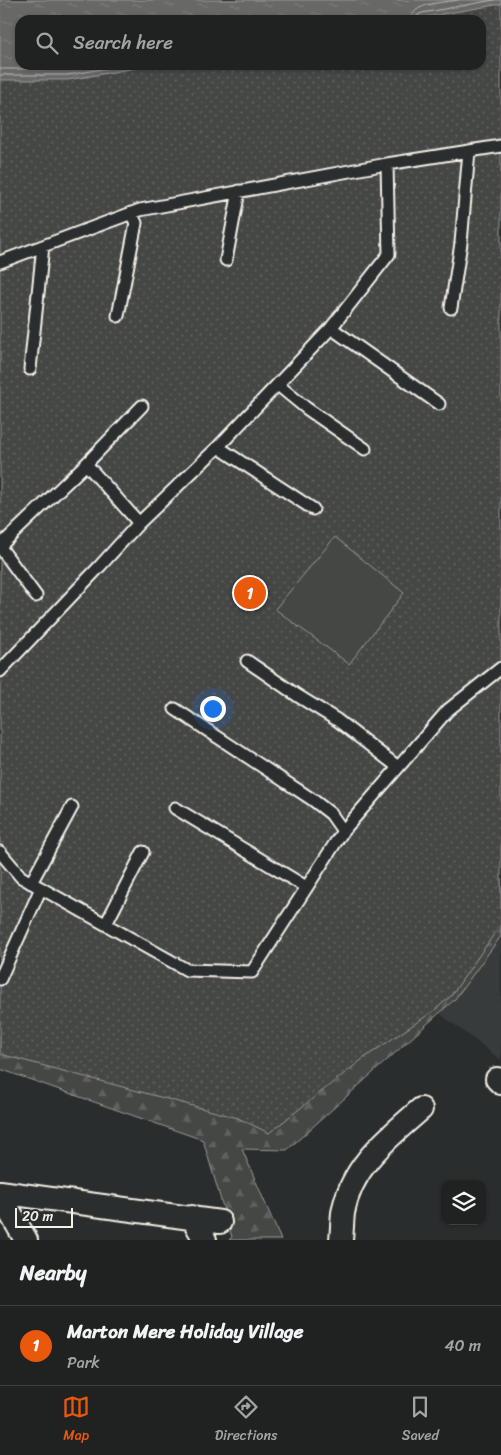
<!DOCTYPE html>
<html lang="en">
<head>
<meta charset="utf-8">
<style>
	body { margin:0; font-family:Sriracha,sans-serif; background:#282a2a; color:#f1f3f6 }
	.controls { position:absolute; right:15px; bottom:15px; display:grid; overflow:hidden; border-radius:10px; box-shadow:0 1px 4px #0004 }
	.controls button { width:45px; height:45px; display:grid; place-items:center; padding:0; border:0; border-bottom:1px solid #3d3f40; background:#202222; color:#f1f3f6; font:25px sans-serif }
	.scale { position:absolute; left:15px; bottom:12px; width:58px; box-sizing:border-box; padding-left:5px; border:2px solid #f4f1e8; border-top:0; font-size:14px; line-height:18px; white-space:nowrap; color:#f4f1e8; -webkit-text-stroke:4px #2a2d2e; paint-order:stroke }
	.you { position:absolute; left:212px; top:708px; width:18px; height:18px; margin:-12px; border:4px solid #fff; border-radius:50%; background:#1a73e8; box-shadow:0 0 0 8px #1a73e833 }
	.badge { display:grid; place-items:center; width:32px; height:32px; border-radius:50%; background:#ea580c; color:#fff; font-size:16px; font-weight:700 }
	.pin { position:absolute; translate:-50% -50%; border:2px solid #fff; box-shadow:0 1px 5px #0006 }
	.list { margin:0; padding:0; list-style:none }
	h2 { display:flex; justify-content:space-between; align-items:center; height:65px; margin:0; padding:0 20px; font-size:21px }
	h2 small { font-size:16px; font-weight:400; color:#a2a4a5 }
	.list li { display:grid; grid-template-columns:32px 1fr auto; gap:15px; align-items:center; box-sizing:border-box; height:80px; padding:0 20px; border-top:1px solid #3d3f40 }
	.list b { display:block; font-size:19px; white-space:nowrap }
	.list p { margin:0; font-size:16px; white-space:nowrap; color:#a2a4a5 }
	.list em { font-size:16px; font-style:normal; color:#a2a4a5 }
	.icon { flex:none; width:28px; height:28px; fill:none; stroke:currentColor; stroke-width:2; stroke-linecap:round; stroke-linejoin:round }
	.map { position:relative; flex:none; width:501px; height:1240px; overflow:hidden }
	.search { position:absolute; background:#202222; box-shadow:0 1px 4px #0004; left:15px; right:15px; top:15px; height:55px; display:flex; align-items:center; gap:12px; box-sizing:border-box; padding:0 18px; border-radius:15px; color:#a2a4a5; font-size:19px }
	.sheet { height:145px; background:#202222 }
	nav { display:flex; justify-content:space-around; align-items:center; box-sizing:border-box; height:70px; border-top:1px solid #3d3f40; background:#202222; font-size:14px; color:#a2a4a5 }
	nav a { display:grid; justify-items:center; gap:2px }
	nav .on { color:#ea580c }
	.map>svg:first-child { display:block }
	.built { fill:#373a3a }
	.forest { fill:url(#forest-firs); stroke:#9c9c96 }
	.park { fill:url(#park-dots); stroke:#9c9c96; fill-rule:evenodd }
	.pitch { fill:#444645; stroke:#9c9c96 }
	.water { fill:url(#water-ripples); stroke:#9f9f9a }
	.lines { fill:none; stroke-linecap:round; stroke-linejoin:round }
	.shore { stroke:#bcbab4; stroke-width:1 }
	.service-casing { stroke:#f4f1e8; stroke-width:15 }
	.minor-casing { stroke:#f4f1e8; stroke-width:26 }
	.service { stroke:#2a2d2e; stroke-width:11 }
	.minor { stroke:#2a2d2e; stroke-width:22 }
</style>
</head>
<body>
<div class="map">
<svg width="501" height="1240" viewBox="0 0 501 1240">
	<defs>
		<pattern id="forest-firs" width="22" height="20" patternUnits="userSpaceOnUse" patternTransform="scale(1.25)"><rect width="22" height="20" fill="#444645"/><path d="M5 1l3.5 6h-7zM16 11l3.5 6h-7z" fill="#606160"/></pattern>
		<pattern id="park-dots" width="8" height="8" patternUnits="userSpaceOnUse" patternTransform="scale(1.25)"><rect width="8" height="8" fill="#444645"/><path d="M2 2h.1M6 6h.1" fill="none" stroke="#606160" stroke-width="1.8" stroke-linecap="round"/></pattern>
		<pattern id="water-ripples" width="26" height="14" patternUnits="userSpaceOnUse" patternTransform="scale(1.25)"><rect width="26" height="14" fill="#676866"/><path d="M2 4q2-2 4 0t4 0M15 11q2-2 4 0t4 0" fill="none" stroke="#7d7e7c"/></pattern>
	</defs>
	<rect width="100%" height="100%" fill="#2a2d2e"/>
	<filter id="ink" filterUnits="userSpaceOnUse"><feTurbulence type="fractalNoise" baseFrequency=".02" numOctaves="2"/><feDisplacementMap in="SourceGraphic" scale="10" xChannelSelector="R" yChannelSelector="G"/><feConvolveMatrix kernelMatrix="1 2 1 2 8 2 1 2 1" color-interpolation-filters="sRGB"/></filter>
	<g filter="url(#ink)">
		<path class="built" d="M501 919V1060L435 1010Z"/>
		<path class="forest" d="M501 879V936L455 999 287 1150 242 1149 281 1240H229L232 1237 203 1140 0 1069V1035Z"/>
		<path class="park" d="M0 0H501V924L451 996 435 1010 364 1058 269 1133 238 1118 0 1054ZM20 20H481V65H20Z"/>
		<path class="pitch" d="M335 537 404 593 349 664 275 609Z"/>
		<path class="water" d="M0 0H501V4L409 20H20V65H153L68 80H0Z"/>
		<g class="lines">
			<path class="shore" d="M411 20C412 2 443 3 458 0
				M417 20 418 15 422 13 494 0
				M0 69H67L88 65
				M0 75H68L124 65"/>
			<defs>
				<path id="service" d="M226 260 239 191
					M0 262 140 210 387 164 501 146
					M451 308 461 243 469 151
					M118 316 136 223 131 213
					M331 328 439 404
					M30 369 43 246
					M278 385 306 408 365 449
					M218 447 313 509
					M86 464 139 523
					M0 546 86 464 142 406
					M0 547 36 596
					M247 661 298 696 337 720 398 767
					M0 671 100 566 139 523 218 447 331 328 389 254 387 164
					M175 709 313 800 331 814 343 831
					M175 808 306 887
					M0 852 21 877 187 970 252 972 343 831 448 710 501 668
					M31 883 72 807
					M106 924 143 852
					M0 979 41 888"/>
				<path id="minor" d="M497 1079 501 1083
					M0 1192 220 1222
					M0 1195 26 1240
					M192 1217 205 1240
					M341 1240C342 1231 342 1222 343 1213 351 1166 388 1138 421 1109"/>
			</defs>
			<use href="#service" class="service-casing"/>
			<use href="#minor" class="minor-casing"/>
			<use href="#service" class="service"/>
			<use href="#minor" class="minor"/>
		</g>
	</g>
</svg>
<div class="controls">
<button><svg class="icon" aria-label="layers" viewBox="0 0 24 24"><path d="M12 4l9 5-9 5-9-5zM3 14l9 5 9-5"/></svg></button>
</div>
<div class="scale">20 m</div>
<div class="you"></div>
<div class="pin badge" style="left:250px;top:593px">1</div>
<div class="search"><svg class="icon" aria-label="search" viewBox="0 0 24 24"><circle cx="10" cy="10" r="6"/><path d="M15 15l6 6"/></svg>Search here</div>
</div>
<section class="sheet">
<h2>Nearby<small></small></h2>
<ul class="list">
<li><span class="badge">1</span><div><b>Marton Mere Holiday Village</b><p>Park</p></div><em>40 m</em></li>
</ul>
</section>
<nav>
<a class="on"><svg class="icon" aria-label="map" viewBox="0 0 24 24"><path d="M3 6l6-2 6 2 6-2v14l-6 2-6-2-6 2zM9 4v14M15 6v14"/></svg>Map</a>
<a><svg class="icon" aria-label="directions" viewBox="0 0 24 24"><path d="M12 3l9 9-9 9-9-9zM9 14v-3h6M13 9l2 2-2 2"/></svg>Directions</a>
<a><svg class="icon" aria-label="saved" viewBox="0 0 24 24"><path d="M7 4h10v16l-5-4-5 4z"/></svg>Saved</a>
</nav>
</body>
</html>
